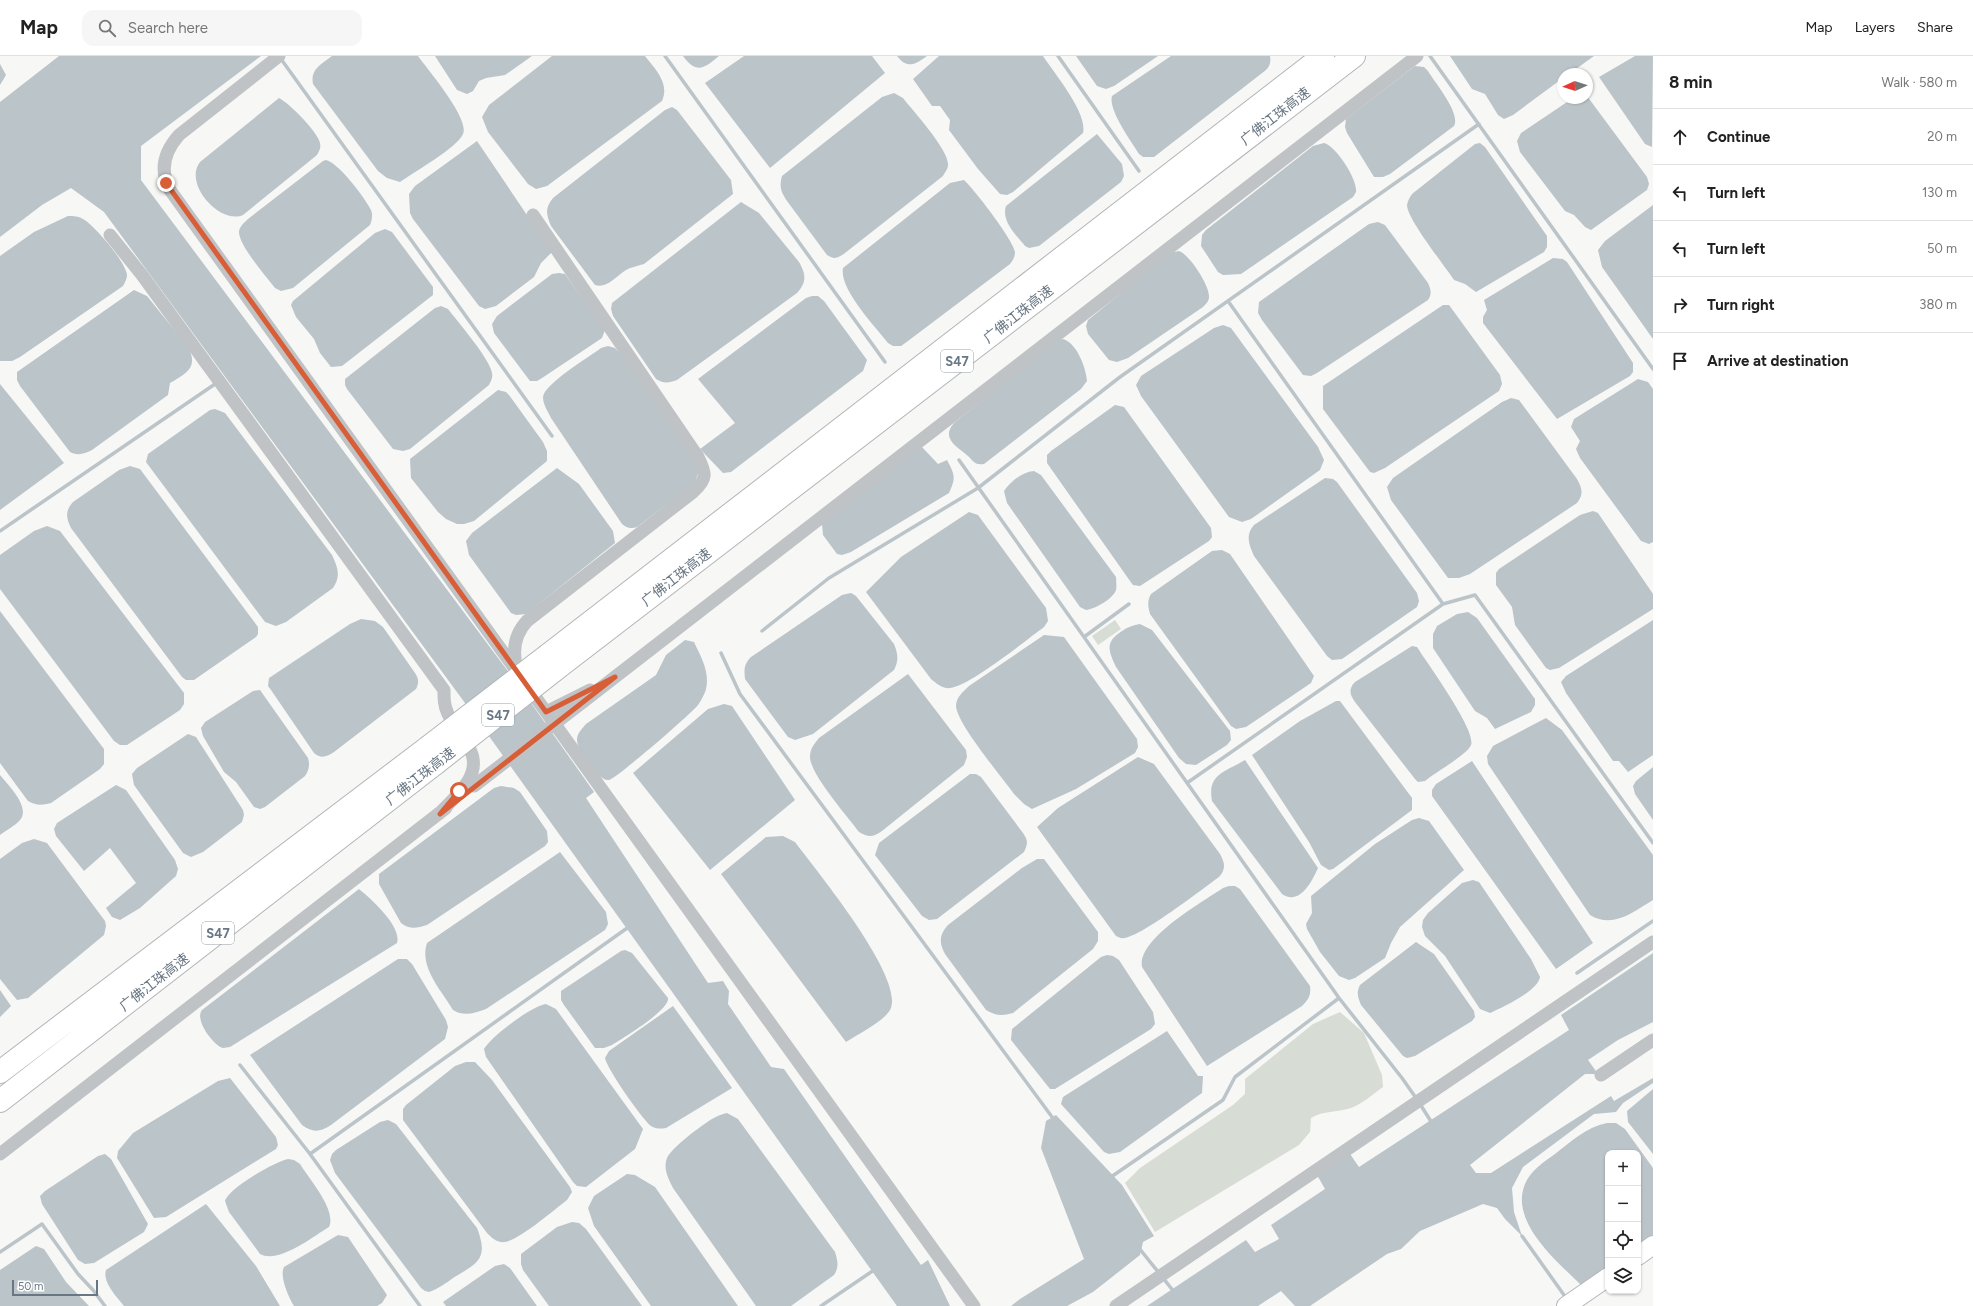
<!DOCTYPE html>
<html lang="en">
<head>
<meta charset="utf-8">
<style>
	body { margin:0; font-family:Figtree,"Noto Sans SC",sans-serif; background:#f6f6f6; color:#222 }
	.controls { position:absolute; right:12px; bottom:12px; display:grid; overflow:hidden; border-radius:8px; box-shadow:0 1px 3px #0004 }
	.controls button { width:36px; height:36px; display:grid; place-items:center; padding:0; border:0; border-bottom:1px solid #e0e0e0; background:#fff; color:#222; font:20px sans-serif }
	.compass { position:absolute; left:1557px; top:12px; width:36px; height:36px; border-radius:50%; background:#fff; box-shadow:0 1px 3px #0004; rotate:267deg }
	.scale { position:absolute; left:12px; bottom:10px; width:86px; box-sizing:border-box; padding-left:4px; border:2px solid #697784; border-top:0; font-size:11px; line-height:14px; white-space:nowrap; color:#697784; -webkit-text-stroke:3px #fff; paint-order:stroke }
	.stop { position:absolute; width:12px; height:12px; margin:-9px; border:3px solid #d75e36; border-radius:50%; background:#fff }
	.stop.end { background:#d75e36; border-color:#fff; box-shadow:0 1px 4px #0008 }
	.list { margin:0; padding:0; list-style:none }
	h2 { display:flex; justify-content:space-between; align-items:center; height:52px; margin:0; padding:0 16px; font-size:17px }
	h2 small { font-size:13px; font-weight:400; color:#767676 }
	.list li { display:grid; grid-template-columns:26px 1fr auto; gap:12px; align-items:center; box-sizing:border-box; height:56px; padding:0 16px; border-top:1px solid #e0e0e0 }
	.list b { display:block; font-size:15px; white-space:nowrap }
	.list em { font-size:13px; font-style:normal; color:#767676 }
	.icon { flex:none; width:22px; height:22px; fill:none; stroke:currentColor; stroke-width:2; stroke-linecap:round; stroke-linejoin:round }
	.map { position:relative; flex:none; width:1653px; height:1250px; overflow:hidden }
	header { display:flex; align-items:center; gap:24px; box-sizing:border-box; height:56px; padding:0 20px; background:#fff; border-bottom:1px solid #e0e0e0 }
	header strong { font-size:19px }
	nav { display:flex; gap:22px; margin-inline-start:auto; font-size:14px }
	.search { width:280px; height:36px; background:#f6f6f6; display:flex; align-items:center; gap:10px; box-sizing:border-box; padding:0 14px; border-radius:12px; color:#767676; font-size:15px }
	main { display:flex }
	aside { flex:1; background:#fff }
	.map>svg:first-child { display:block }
	.green { fill:#d7dcd4 }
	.water { fill:#bac4c9 }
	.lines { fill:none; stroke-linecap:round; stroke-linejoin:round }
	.stream { stroke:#bac4c9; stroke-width:3.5 }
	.secondary-casing { stroke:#b4b8bd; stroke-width:20 }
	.highway-casing { stroke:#b2b6b9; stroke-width:24 }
	.street { stroke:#bfc3c6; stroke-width:13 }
	.secondary { stroke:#fff; stroke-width:18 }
	.highway { stroke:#fff; stroke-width:22 }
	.highway-bridge-casing { stroke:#b2b6b9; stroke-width:24; stroke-linecap:butt }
	.street-bridge { stroke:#bfc3c6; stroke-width:13 }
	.highway-bridge { stroke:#fff; stroke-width:22 }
	.route { stroke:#d75e36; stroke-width:5 }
	.labels { text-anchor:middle; stroke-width:4; stroke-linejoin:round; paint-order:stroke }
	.shield { fill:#fff; stroke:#96a0a9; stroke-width:1 }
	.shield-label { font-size:13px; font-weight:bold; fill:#697784 }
	.street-label { font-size:14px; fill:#697784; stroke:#fff }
</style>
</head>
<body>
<header>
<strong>Map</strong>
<div class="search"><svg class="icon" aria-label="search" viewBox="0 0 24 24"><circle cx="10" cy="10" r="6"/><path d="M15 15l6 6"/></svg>Search here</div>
<nav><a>Map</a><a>Layers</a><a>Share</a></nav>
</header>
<main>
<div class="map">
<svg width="1653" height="1250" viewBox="0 0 1653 1250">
	<rect width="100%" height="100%" fill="#f7f7f5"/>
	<path class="green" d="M1115 564 1121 573 1098 589 1092 580Z
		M1340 956 1364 977 1382 1019 1383 1031C1373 1038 1362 1048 1351 1052 1336 1057 1324 1054 1311 1062L1310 1076 1299 1089 1155 1176 1125 1127 1140 1112 1233 1049 1245 1038V1023L1313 968Z"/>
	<path class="water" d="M59 0H261L141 90V124L519 630 594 736 586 742 708 927 723 925 729 935 728 948 771 1011 784 1013 921 1209 928 1204 950 1250H897L476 662 104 156 71 132 42 149 0 181V46Z
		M332 0H418C428 14 470 63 463 78 457 92 414 116 400 126L387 122 378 115 313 28C310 13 322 8 332 0Z
		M435 0H532L505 19 486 22 479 25 473 35 467 38 457 34Z
		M552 0H645C655 13 670 27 662 45L547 130 536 133 528 128 488 76 482 61 489 49Z
		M683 0H719C704 12 697 19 683 0Z
		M744 0H872L885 17 770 112 705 27Z
		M897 0H927C915 9 907 13 897 0Z
		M939 0H1043C1054 17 1088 57 1083 77L1013 136 1007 139 1000 138 978 113 949 74 950 64 940 50H932L913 23Z
		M1076 0H1158L1114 30 1106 33 1097 30Z
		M1171 0H1270C1271 6 1270 10 1266 14L1154 101H1143L1139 98C1131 85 1108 54 1112 40Z
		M1450 0H1594L1569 18H1563V22L1513 59 1504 63 1498 59 1485 38 1472 33Z
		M1635 0H1653L1652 91 1645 88 1599 21Z
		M0 8 6 19 0 29Z
		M1415 10 1424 11 1428 15C1435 27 1461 57 1454 70L1390 118 1383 121H1374L1347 77 1345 71 1346 63Z
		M894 37 903 42C913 55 949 94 948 109 948 113 945 116 943 120L845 197C838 202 835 204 827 199L787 145C781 136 779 131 782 120L882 41Z
		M1587 40 1647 121 1649 128 1647 134 1591 174 1585 171 1574 159 1565 155 1520 96 1517 85 1521 77 1573 42H1587Z
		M279 42C289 47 318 76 320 87 321 91 320 94 317 99L243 159C220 169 183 128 200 106Z
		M672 51 677 54 731 124 733 138 644 208C638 210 631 211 626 214 616 220 607 233 595 229L551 170C546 158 545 152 553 142L665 54Z
		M1097 78 1122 108 1124 120 1121 126 1039 190 1029 192 1025 190C1016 179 1001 165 1006 150Z
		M477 85 552 196 541 207 534 221 496 250 485 253 479 250 413 163 410 157 409 138 415 130Z
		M1324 87C1336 90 1358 124 1356 136L1353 141 1241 218 1223 219 1218 216 1201 190 1202 179 1206 174 1313 90Z
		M1480 87 1485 91 1547 180V191L1544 196 1476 236 1465 228 1454 224C1445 210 1407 163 1407 149 1408 144 1410 141 1412 138L1475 88Z
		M326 104C339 107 365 142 371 154 373 159 372 164 370 169L293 232 281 235 275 232C267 221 238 189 239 175 240 170 245 166 248 163L323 105Z
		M964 124C974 133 1014 185 1015 196 1015 201 1013 204 1010 208L908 285 901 290H893L888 287C875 270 839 233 843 212L950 127Z
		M741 146 759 157 799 206C806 218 807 226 797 237L677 324C669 327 664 328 656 323L613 260 611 253 612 247Z
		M1653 149V283L1602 211 1598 194 1605 185Z
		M68 160C74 160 78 160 83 163 94 169 126 206 127 219 127 223 125 226 123 230L20 301 12 305H0V200L34 176Z
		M1378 166 1385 169 1428 227C1431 234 1432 238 1428 244L1317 317 1311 320 1303 319 1262 264 1258 257 1259 246 1369 168Z
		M385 173 392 176 430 227 433 231V239L342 310 331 311 320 297 314 283 296 261 291 249 293 245 375 177Z
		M1179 195C1189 198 1210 230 1209 241 1209 245 1206 248 1203 251L1128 302 1117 306 1109 304 1088 278 1086 270 1088 264 1170 197Z
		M1553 202 1563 203 1567 206 1633 307V316L1630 320 1557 363 1483 267V261L1487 254 1484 244Z
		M559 217 565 218 605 274 602 282 542 322 537 325H530L494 277 492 268 497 260 552 218Z
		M134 234 147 240 188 291C199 312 186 317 170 327L168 339 92 394C84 398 78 400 70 396L20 330 17 324V316Z
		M812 240H818L824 245 867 304 863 315 731 416 723 417 700 393 735 367 698 323 806 242Z
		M1443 249H1449L1500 319 1502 328 1499 335 1385 412 1374 417 1370 416 1323 353V330Z
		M441 250 448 253C458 266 490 303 492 317 493 322 491 325 489 329L410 393 403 395 393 393 347 333 345 329V323L435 252Z
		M1223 269 1231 272 1318 391 1324 404 1320 414 1251 463 1242 466 1229 461 1141 340 1136 329 1141 320 1214 272Z
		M1063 283C1077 287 1086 312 1087 325L1081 333 984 408C975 409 974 406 968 400 958 391 940 383 954 367L1057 285Z
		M608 290 615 292 622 299 695 407 698 417 695 427 637 471C630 473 627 472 622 468L551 362C548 355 543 349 543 341 544 328 589 301 601 292Z
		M1638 323 1648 326 1653 333V486L1649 488 1641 485 1580 402 1576 393 1580 385 1571 371 1574 363Z
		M0 328 64 407 0 454Z
		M498 334 506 336 509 339 543 386 547 395V405L474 465 464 468H457L446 463 438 456 411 422 410 403Z
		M1511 342 1519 344 1577 423C1582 432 1584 438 1577 447L1470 518 1459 522H1448L1391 444 1387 431 1393 422 1502 346Z
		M1115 349 1124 351 1211 472 1212 481 1209 485 1140 530 1133 529 1130 525 1047 407V399L1051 395Z
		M215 353 225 357 332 499C338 512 341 520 333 532L286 566 276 570 265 566 146 406 148 398 210 354Z
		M921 390 938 408 947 404C955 419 956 422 949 437L851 496 842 499 837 498 823 479 822 468Z
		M130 410 140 413 258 571V578L256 581 194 624H186L182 621 71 472C66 462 65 455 73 446L119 414Z
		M557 412 579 428 613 475 615 487 526 558 516 559 511 557 469 499 466 485 472 477Z
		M1034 415 1041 419 1116 521C1116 525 1117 530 1116 534 1113 543 1095 553 1086 554L1080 551 1007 447 1004 435C1011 425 1022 416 1034 415Z
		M1325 422 1333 423 1337 426 1417 537 1419 545 1417 551 1342 603 1332 604 1327 600 1254 500C1249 489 1245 479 1254 469Z
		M1593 455 1598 457 1653 538V553L1559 612 1550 614 1546 612 1515 569 1512 551 1496 529V517L1499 513 1580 459Z
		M969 456 978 459 1046 552 1048 565 1044 571C1025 585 970 630 950 632 943 633 937 628 931 623L866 536 901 501Z
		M47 470 60 475 184 637V648L180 654 127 689H120L114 685 0 533V499L34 475Z
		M1222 494 1230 498 1314 620 1311 627 1246 671 1236 673 1231 670 1150 558C1148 550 1147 545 1151 538L1212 495Z
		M851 537 856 540 894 588C898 598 899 604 894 614L813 678 795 684 788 681 745 623C744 613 744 608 751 601L842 539Z
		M0 555 104 693V708L100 713 51 747C42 749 37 750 28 745L0 707Z
		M1468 556 1477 562 1535 643V649L1531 656 1495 673 1487 662 1475 655 1433 592V578L1437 570 1457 558Z
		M361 563 375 565 383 571 415 617C419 623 419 627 416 633L334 696C326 701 321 703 314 697L271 634 268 630 269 622 350 568Z
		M1653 564V699L1628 716 1619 705H1613L1566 637 1561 626 1566 620Z
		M1140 568 1152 574 1230 675 1231 684 1227 689 1196 709 1186 708 1179 702 1116 611C1108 594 1105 586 1122 575 1128 571 1133 569 1140 568Z
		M1044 579 1064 581 1137 683 1138 691 1135 697 1076 733 1032 753 1024 748 1014 738C1002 721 957 668 956 650 956 641 963 636 969 630Z
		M685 584 694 586C701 601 710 616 706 633 705 637 701 645 698 649 691 658 617 722 609 724 598 726 577 694 577 684 577 677 582 673 586 668L656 619 666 599Z
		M1412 590 1417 591C1427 607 1477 675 1471 689 1467 699 1434 717 1425 725L1418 726 1415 723 1355 646C1350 639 1348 633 1355 626Z
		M908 618 966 694 967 701 964 709 882 775C873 781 869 782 859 776 848 761 810 718 810 701 810 693 814 688 819 682Z
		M260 634 308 702C310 709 309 714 305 720L265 751 260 753 254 751 236 726 224 716 203 680 201 672 205 666 253 635Z
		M1336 645H1340L1412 742V754L1333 813 1329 814 1321 809 1309 786 1252 699 1300 665Z
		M724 648 732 650 795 744 710 814 633 717 708 653Z
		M1546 662 1562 674 1653 799V844C1633 856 1613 873 1590 859L1488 708 1487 700 1493 690Z
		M188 678 196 681 243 754 244 759 242 766 203 796 191 801 183 797 134 729 132 718 137 712Z
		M1138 701 1154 708 1220 798C1225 807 1226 813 1219 821 1201 834 1142 880 1124 882 1121 883 1119 881 1116 880L1037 771 1058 752Z
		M1245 704 1318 812C1312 825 1300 850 1282 838L1212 745C1207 718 1225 716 1245 704Z
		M1472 705 1593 887 1556 913 1432 740V734L1436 728Z
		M1653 711V764L1635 738 1633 730 1636 725Z
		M970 718H976L981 721 1023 777C1028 784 1028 788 1024 796L937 863 929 864 922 860 875 799 879 787Z
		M0 719C8 729 31 751 20 764 15 770 6 774 0 779Z
		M116 729 126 734 175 804 178 813 176 820 140 852 120 864 112 861 106 852 136 827 110 792 84 815 56 780 54 773 57 767Z
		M501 730 514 732 520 736 547 775 548 786 545 790 427 869C417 872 410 874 401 867L379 828V818L494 732Z
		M1419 762 1429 765 1464 814 1400 871 1391 887 1385 902 1355 922 1349 924 1339 920 1320 896 1307 873 1306 868 1312 857 1311 840 1375 788 1412 764Z
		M783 780 795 786C815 813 907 924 890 954 883 966 858 978 846 986L721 818 766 781Z
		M34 783 47 787 105 865 106 870 104 879 28 942 17 944 0 923V803L22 787Z
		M560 796 606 856 608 868 605 874 486 953C475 957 464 961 453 954 441 934 419 911 427 887Z
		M1037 803H1044L1098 876V885L1093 893 1013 957C1002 960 996 960 986 954L945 898C939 887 939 879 948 869L1022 812Z
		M1473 824 1479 826 1531 903 1540 921C1538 935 1503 951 1490 957L1480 953 1445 900 1425 880 1422 871 1423 864 1428 857 1462 827Z
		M1229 830H1235L1240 833 1310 930C1311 939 1309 943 1302 950L1207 1010 1142 911C1137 883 1201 847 1223 832Z
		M359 833C371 843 402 870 397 887L230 991 223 992C214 990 194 964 202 954Z
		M1416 886 1434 898 1474 955 1475 961 1472 965 1415 1000 1407 1002 1403 1000 1361 949C1358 941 1356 937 1360 929Z
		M625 894 632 897 668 942C670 954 623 982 612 989L604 992H595L564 949 561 944V935L621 895Z
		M1653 897V966L1618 984 1588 1004 1598 1018H1585L1470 1109 1476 1117H1491L1611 1040 1614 1045 1653 1022V1027L1623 1047 1616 1056 1594 1058 1523 1111 1512 1132 1514 1156 1522 1180 1505 1163 1497 1152 1483 1148 1420 1175 1401 1193 1387 1198 1310 1250H1295L1281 1235 1258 1250H1147L1246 1184 1255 1196 1279 1183 1271 1169 1325 1133 1317 1119 1350 1098 1359 1111 1569 974 1561 959Z
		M1107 899 1113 900 1119 904 1153 956 1155 968 1151 973 1055 1033H1050L1011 984 1012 973 1101 901Z
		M398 903H407L412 908 446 964 448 971 445 983 331 1069C320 1076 313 1077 302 1069L250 999Z
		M0 934 11 950 0 961Z
		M546 948 556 953 643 1073 635 1093 586 1131 577 1130 573 1126 486 1001 484 993C491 980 532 950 546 948Z
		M673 950 732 1032 666 1072C660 1073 656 1073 651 1070 642 1063 607 1013 605 1002L609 995Z
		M1167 975 1198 1020H1203L1202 1037 1120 1096 1109 1098 1104 1096 1061 1048 1063 1041Z
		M466 1006H475L492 1024 570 1131 572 1136 567 1144C554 1154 519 1184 505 1186 497 1187 492 1182 487 1177L403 1064V1053L406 1049 455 1010Z
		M230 1022 276 1081 278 1089 276 1093 166 1161 154 1162 117 1102 118 1095 133 1077 218 1025Z
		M1653 1033V1098L1628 1066 1627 1055Z
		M727 1057 738 1063 835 1196C838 1206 839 1211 834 1219L791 1250H756L673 1132C668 1122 663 1113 667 1102 671 1092 702 1069 712 1063 717 1060 722 1058 727 1057Z
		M1056 1059 1122 1129 1154 1180 1143 1186 1140 1199 1093 1236 1067 1250H1011L1020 1243 1084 1203 1041 1092 1046 1065Z
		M388 1064 396 1068 477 1172C489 1203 478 1207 453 1222 446 1227 438 1233 429 1236L425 1235 421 1232 335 1117 330 1104 332 1098 336 1094 380 1066Z
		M1607 1067H1616L1625 1073 1653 1112V1179L1638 1189V1097H1608V1210L1581 1229C1558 1206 1509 1166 1525 1128 1531 1114 1544 1106 1555 1098 1572 1085 1586 1071 1607 1067Z
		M105 1098 111 1103 148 1168 144 1176 94 1207 85 1208 78 1204 42 1148 40 1140 45 1135 98 1100Z
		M288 1103 294 1104 300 1108C309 1123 337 1154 329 1171 312 1181 279 1208 260 1198L229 1156 225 1145C229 1132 274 1106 288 1103Z
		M627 1118 635 1119 655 1131 738 1250H651L594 1170 588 1152 594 1140Z
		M206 1148 256 1210 280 1250H124C117 1241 102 1226 106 1214Z
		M572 1166 579 1167 586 1173 642 1250H549L523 1214 521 1208V1198L557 1171Z
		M338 1179 348 1181 387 1239 382 1247 377 1250H294C289 1242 279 1220 284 1211Z
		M36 1190 44 1193 66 1226 89 1250H0V1214Z
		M504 1208 510 1212 537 1250H446L443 1246 495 1210Z"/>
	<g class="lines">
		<path class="stream" d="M665 0 885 306
			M1058 0 1139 115
			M1430 0 1653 313
			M281 3 552 380
			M1228 245 1443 548
			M959 404 1339 942 1402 1022 1416 1042
			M0 475 215 328
			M762 575 829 522 978 432 1120 321 1479 68
			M1084 581 1129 548
			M721 597 740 638 1055 1065
			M1187 727 1443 548 1475 539 1653 787
			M1577 917 1653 865
			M240 1009 310 1098 420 1250
			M1420 1048 1432 1067
			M310 1098 630 870
			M1111 1121 1223 1044 1235 1021 1339 942
			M1522 1180 1564 1239
			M1139 1192 1175 1237
			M0 1196 42 1168 78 1218 93 1234 105 1250
			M821 1250 874 1214"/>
		<defs>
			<path id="secondary" d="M1638 1200 1653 1189
				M1566 1250 1608 1221"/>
			<path id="highway" d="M548 599 1323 0
				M560 610 1354 0
				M0 1016 427 692
				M0 1045 436 707"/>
		</defs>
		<use href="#secondary" class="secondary-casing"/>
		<use href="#highway" class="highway-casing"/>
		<path class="street" d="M279 0 179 79C164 96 159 114 170 134L974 1250
			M110 179 142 219 444 634C444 643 444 650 448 658 458 681 485 697 468 725 461 737 449 747 439 758
			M517 613C512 595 514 579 527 565L693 436C708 423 706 417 698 401L533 159
			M584 645 1417 0
			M546 656 590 634
			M1601 1019 1653 984
			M0 1098 446 752
			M1116 1250 1653 886"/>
		<use href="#secondary" class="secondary"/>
		<use href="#highway" class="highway"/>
		<defs>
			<path id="highway-bridge" d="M427 692 548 599
				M436 707 560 610"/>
		</defs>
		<use href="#highway-bridge" class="highway-bridge-casing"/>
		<path class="street-bridge" d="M474 730 584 645"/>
		<use href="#highway-bridge" class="highway-bridge"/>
	</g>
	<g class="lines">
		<path class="route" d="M166 127 546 656 615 621 440 758 459 735"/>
	</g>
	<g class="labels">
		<g class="shield">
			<rect x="941" y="294" width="32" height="22" rx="3"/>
			<rect x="482" y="648" width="32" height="22" rx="3"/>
			<rect x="202" y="866" width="32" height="22" rx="3"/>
		</g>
		<g class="shield-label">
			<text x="957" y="310">S47</text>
			<text x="498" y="664">S47</text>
			<text x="218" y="882">S47</text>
		</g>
		<g class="street-label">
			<text transform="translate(1275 60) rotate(-38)" y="5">广佛江珠高速</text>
			<text transform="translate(1018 258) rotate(-38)" y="5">广佛江珠高速</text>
			<text transform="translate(676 521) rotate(-38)" y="5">广佛江珠高速</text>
			<text transform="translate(420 720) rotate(-38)" y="5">广佛江珠高速</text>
			<text transform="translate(154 926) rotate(-38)" y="5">广佛江珠高速</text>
		</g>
	</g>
</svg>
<div class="controls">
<button>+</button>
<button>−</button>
<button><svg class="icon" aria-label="locate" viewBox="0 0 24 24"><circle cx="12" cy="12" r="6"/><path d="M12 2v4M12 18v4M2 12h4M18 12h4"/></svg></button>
<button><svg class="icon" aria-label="layers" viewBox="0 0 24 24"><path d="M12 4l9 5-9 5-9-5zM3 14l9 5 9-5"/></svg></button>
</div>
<svg class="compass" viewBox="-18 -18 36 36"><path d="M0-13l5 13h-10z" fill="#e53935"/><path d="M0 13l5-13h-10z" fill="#767676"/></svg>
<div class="scale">50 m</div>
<div class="stop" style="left:459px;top:735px"></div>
<div class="stop end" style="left:166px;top:127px"></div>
</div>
<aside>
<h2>8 min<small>Walk · 580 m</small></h2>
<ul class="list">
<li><svg class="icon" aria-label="ahead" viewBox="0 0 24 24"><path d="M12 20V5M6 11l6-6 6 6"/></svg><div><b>Continue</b></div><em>20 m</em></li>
<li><svg class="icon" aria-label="left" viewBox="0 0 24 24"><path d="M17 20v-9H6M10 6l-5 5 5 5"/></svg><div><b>Turn left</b></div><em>130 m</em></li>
<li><svg class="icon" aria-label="left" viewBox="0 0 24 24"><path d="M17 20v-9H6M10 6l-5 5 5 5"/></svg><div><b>Turn left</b></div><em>50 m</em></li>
<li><svg class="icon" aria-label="right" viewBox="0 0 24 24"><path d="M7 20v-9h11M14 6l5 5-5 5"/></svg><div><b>Turn right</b></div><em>380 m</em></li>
<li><svg class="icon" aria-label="arrive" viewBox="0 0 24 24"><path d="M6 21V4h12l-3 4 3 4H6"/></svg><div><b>Arrive at destination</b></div></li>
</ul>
</aside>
</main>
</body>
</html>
